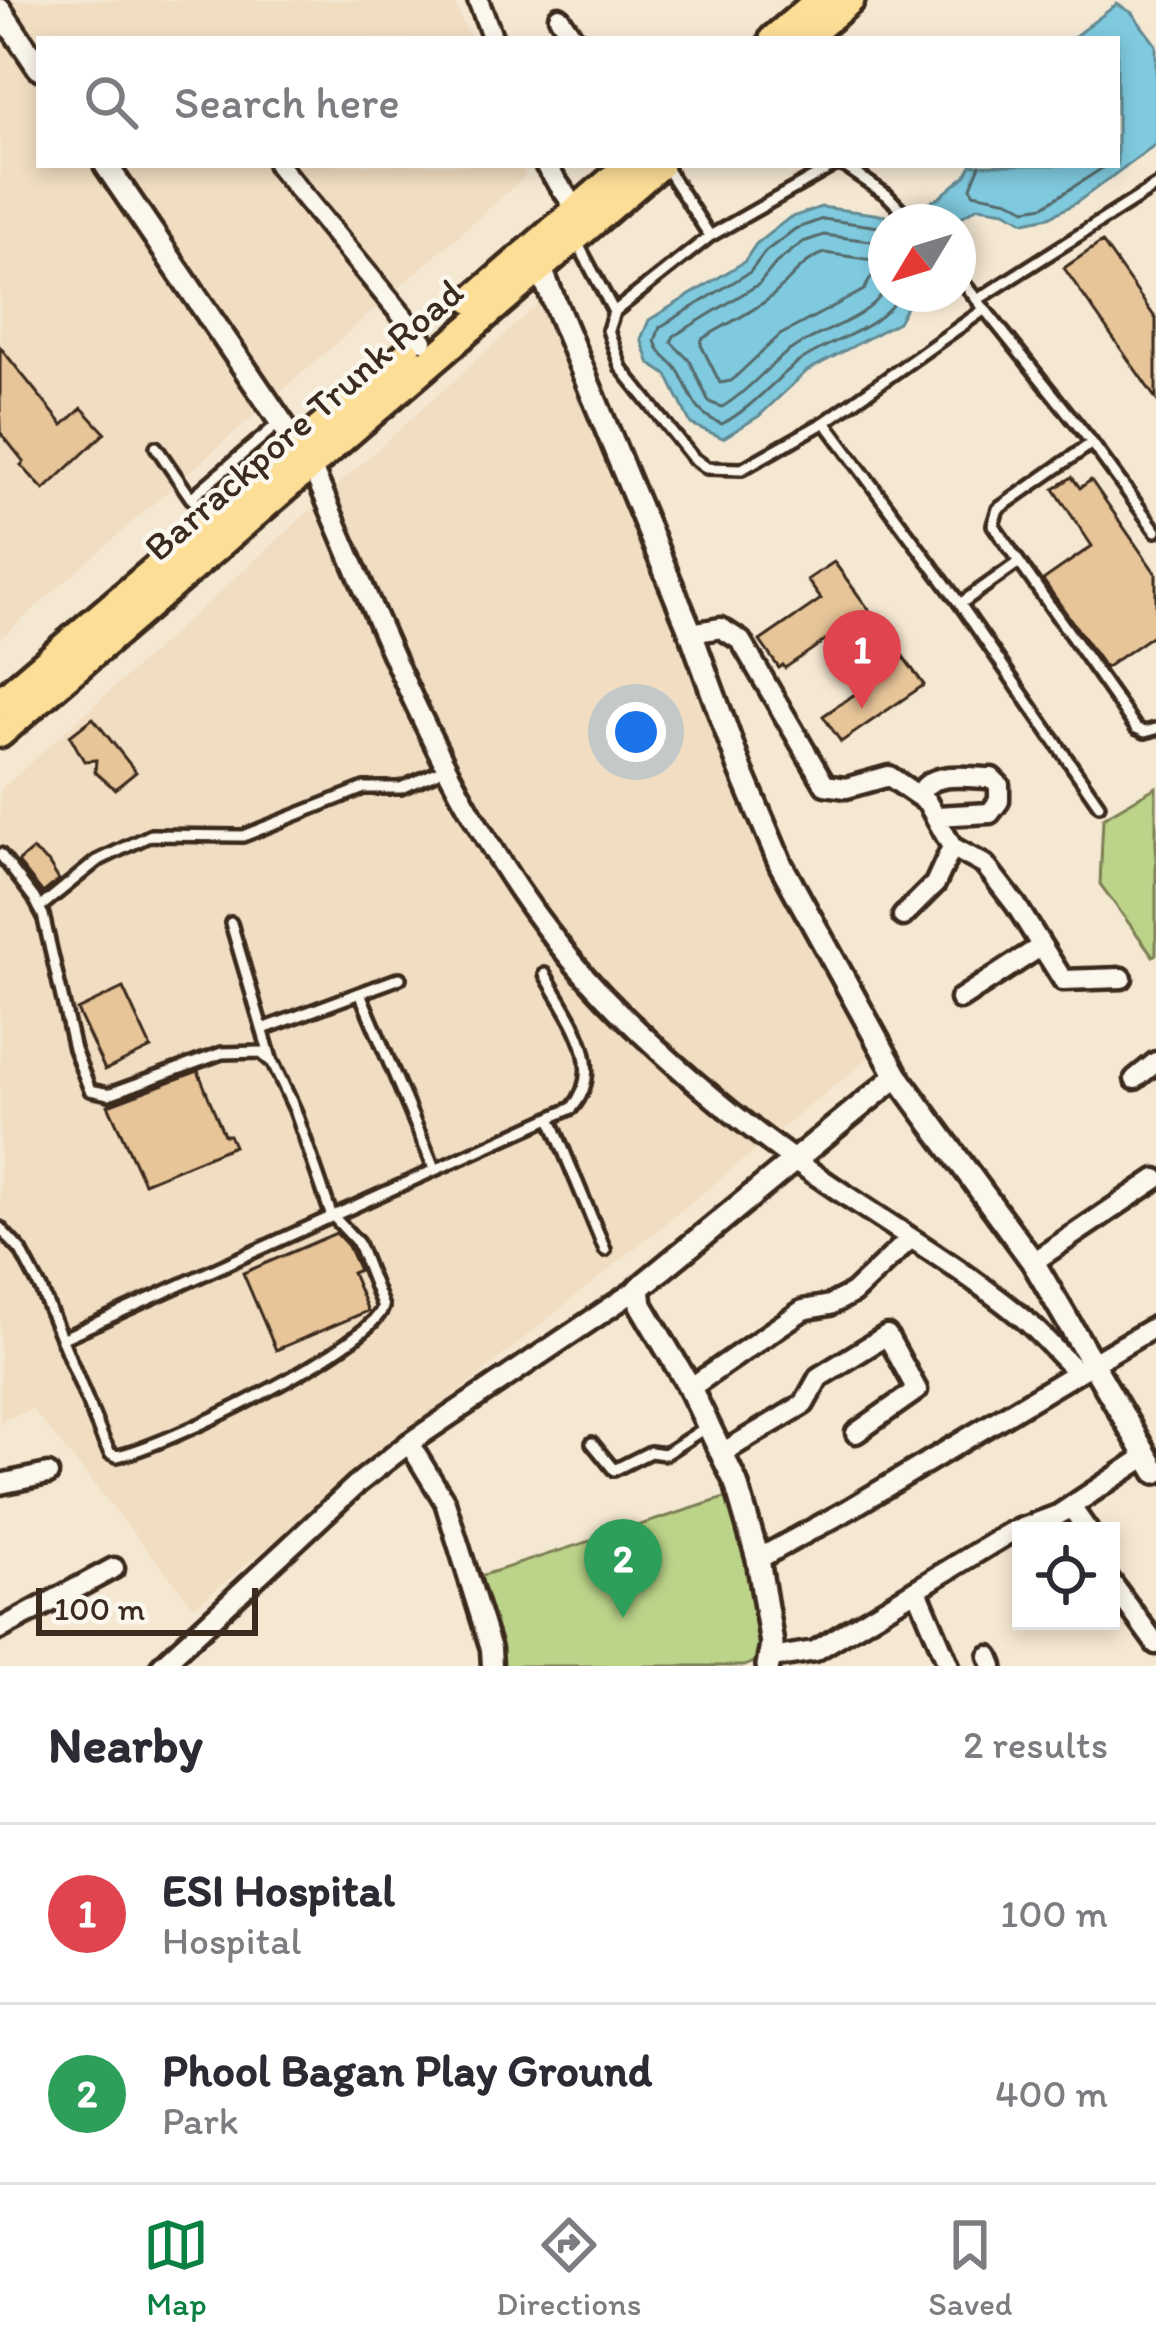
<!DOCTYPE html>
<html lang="en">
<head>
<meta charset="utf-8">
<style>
	body { margin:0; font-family:Itim,sans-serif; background:#f2f2f3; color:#2b2b33 }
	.controls { position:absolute; right:36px; bottom:36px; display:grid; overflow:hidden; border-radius:0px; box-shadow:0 6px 18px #0003 }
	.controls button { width:108px; height:108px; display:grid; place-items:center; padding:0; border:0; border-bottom:3px solid #e1e1e2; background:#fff; color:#2b2b33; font:60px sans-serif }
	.compass { position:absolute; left:868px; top:204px; width:108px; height:108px; border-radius:50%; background:#fff; box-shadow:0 6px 18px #0003; rotate:232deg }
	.scale { position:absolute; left:36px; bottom:30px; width:222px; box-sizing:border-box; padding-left:12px; border:6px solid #3b2a1e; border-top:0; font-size:33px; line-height:42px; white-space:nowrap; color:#3b2a1e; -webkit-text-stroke:9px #fbf7ec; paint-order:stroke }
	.you { position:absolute; left:636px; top:732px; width:42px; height:42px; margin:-30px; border:9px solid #fff; border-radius:50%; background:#1a73e8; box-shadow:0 0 0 18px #1a73e833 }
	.badge { display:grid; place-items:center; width:78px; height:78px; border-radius:50%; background:#0b8043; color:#fff; font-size:39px; font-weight:700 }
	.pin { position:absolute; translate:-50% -99px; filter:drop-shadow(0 3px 6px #0008) }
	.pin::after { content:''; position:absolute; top:63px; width:42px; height:36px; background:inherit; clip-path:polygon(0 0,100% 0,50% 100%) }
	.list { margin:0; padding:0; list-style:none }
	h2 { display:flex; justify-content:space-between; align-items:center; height:156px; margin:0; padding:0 48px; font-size:51px }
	h2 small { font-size:39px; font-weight:400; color:#7c7c81 }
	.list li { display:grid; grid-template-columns:78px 1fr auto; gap:36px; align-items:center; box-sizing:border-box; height:180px; padding:0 48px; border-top:3px solid #e1e1e2 }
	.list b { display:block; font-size:45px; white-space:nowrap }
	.list p { margin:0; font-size:39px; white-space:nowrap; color:#7c7c81 }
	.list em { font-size:39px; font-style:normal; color:#7c7c81 }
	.icon { flex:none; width:66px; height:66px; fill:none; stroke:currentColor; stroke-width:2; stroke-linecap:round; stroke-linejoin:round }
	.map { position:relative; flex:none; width:1156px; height:1666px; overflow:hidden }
	.search { position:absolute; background:#fff; box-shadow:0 6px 18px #0003; left:36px; right:36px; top:36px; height:132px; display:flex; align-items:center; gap:30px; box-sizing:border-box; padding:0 42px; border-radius:0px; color:#7c7c81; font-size:45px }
	.sheet { height:516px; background:#fff }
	nav { display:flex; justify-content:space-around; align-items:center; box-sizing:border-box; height:168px; border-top:3px solid #e1e1e2; background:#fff; font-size:33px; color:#7c7c81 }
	nav a { display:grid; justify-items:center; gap:6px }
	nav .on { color:#0b8043 }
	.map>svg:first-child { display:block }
	.built { fill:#f1dec2 }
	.green { fill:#bcd48a; stroke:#7c7f54; stroke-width:3 }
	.water { fill:#7fcadf; stroke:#648a92; stroke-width:3 }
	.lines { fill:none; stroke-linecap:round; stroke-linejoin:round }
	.shore { stroke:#566a6b; stroke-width:3 }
	.building { fill:#e7c599; stroke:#3b2a1e; stroke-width:3 }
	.service-casing { stroke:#3b2a1e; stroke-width:18 }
	.minor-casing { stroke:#3b2a1e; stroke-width:27 }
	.tertiary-casing { stroke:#3b2a1e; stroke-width:30 }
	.primary-casing { stroke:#3b2a1e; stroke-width:36 }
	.service { stroke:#fbf7ec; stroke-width:9 }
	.minor { stroke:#fbf7ec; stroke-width:18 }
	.tertiary { stroke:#fbf7ec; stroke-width:21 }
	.primary { stroke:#fdde96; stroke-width:27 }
	.labels { text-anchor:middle; stroke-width:9; stroke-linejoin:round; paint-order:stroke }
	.street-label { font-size:39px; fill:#3b2a1e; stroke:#fbf7ec }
</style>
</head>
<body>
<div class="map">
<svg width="1156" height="1666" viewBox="0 0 1156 1666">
	<rect width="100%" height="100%" fill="#f5e8d3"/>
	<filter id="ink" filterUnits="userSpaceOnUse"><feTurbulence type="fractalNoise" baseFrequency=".00833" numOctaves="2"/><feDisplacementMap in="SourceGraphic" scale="24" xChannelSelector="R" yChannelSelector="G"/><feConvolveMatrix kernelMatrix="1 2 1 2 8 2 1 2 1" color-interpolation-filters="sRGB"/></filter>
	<g filter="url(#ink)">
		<path class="built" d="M0 0H454L470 39H39V165H521L525 177 0 639Z
			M556 288 875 1053 194 1607 32 1409 0 1422V790Z"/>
		<path class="green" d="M1156 787V954L1153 956 1100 884 1103 818Z
			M731 1496 768 1657 744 1666H503L474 1578Z"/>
		<path class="water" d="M1117 4 1132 13 1156 45V144L1076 203 1049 217 1025 222 1005 211 978 207 953 222H886V294L913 295 898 322 807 371 759 416 723 438 691 424 667 375 650 364 641 339 649 320 744 262 756 244 789 218 821 207 897 217 940 197 965 176 971 165H1117V39H1071Z"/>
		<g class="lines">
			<path class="shore" d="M980 165 971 187 973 193 1009 200 1026 209 1044 206 1107 165
				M886 228 823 219 795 229 765 252 750 272 660 327 655 341C660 357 671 359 679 372 693 397 693 413 722 424 752 408 771 383 797 363 831 338 878 332 900 294
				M886 243 824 235 803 242 776 263 759 284 674 336 671 342 690 361 709 402 722 407C748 392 765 368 789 351 820 329 867 322 886 288
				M825 253 873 260 877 267 864 290 780 335 731 381 720 383 701 345 702 339C724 325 750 314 771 297 791 281 799 262 825 253Z"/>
		</g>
		<path class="building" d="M1102 242 1156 319V399L1064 268Z
			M0 347 63 425 82 408 105 433 44 490 21 465 24 462 0 432Z
			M1072 477 1080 488 1091 480 1156 574V633L1105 668 1043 580 1092 546 1054 489Z
			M834 562 924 685 841 742 823 716 874 681 839 631 785 668 783 665 779 668 760 641 821 599 807 580Z
			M93 718 136 772 115 789 95 772 96 760 84 761 70 736Z
			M32 850 48 862 59 880 43 893 18 862Z
			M123 988 151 1048 105 1070 77 1010Z
			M198 1071 224 1135H229L234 1146 144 1183 108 1105Z
			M336 1233 348 1246 359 1270 352 1273 368 1311 276 1350 243 1273Z"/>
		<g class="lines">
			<defs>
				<path id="service" d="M664 165 710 236 614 312 608 330 621 368 692 457 707 468 742 469 825 422 985 309
					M843 165 887 195 913 222
					M710 236 835 165
					M577 242 614 312
					M958 276 1092 443 1156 531
					M977 300 1156 186
					M825 422 960 604 1019 562
					M1092 443 998 509 993 525 1136 728 1145 732 1156 729
					M156 447 191 498 209 515
					M191 498 280 422
					M960 604 1099 805
					M0 854 34 898 43 915 74 1049 90 1090 109 1094 222 1053 260 1052 273 1063 295 1110 331 1214 358 1243 383 1307C369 1348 164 1447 117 1456L110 1453 103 1439 41 1289 21 1251 0 1228
					M39 908 97 861 151 835 243 836 364 788H401L447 768
					M231 923 272 1062
					M360 993 434 1168
					M263 1029 400 978
					M551 1120 605 1250
					M63 1338 572 1108C609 1065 567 1015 545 974
					M592 1443 614 1470 650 1452 665 1454 708 1426"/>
				<path id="minor" d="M478 0 493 39
					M559 17 574 39
					M278 165 423 341
					M545 165 577 210
					M310 463C394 655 468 864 621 1014 684 1076 758 1137 832 1186 894 1228 961 1268 1019 1315 1041 1332 1057 1354 1078 1372L1156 1326
					M691 633 721 628 741 641 825 785 846 788 889 776 927 802 952 847 985 865 1016 905 1063 980 1122 978
					M920 794C931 770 968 778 992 778L999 785V801L990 813 936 816
					M903 916 935 884 952 847
					M960 999 1040 947
					M1135 1079 1156 1062
					M1033 1262 1156 1179
					M690 1388 803 1310 830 1305 853 1293 911 1238
					M409 1443 445 1502 491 1649 492 1666
					M722 1453 804 1404 819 1377 887 1335 917 1390 856 1433
					M0 1484 48 1474
					M1071 1507 1088 1531
					M758 1559 846 1511 1078 1372
					M1111 1582 1156 1644
					M917 1590 949 1666
					M0 1629 114 1568
					M989 1656 993 1666
					M772 1658 815 1651 1009 1533 1058 1515 1145 1457
					M161 1666 357 1484 409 1443 639 1288"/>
				<path id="tertiary" d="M0 10 39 68
					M106 165 305 457
					M535 255 691 633 740 768 781 865 897 1076 1033 1262 1156 1472
					M768 1666 772 1644 758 1559 736 1483 690 1388 641 1305 639 1288 897 1076"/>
				<path id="primary" d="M774 39 820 0
					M804 39 850 0
					M473 300 629 165
					M0 702 407 355
					M0 733 659 165"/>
			</defs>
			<use href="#service" class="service-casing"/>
			<use href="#minor" class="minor-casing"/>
			<use href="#tertiary" class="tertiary-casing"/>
			<use href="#primary" class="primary-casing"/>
			<use href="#service" class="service"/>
			<use href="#minor" class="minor"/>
			<use href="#tertiary" class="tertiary"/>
			<use href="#primary" class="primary"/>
		</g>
	</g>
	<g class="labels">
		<g class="street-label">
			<text transform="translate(303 419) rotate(-41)" y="14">Barrackpore Trunk Road</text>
		</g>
	</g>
</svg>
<div class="controls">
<button><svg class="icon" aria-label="locate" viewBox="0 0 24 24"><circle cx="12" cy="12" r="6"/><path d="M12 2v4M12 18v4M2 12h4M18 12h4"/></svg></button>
</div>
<svg class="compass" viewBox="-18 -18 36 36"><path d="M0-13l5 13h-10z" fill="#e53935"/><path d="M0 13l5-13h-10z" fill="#7c7c81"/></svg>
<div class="scale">100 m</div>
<div class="you"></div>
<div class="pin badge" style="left:862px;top:709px;background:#e0444e">1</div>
<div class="pin badge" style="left:623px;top:1618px;background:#2e9e5b">2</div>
<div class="search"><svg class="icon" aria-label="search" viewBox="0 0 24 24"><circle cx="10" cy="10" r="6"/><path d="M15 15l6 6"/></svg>Search here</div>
</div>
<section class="sheet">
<h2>Nearby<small>2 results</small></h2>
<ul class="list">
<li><span class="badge" style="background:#e0444e">1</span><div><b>ESI Hospital</b><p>Hospital</p></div><em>100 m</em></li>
<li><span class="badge" style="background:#2e9e5b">2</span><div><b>Phool Bagan Play Ground</b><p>Park</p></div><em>400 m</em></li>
</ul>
</section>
<nav>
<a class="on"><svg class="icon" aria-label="map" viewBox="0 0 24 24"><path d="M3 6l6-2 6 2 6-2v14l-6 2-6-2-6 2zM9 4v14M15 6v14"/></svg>Map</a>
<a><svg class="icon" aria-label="directions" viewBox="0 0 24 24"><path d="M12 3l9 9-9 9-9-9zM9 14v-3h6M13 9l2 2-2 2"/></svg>Directions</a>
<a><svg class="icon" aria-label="saved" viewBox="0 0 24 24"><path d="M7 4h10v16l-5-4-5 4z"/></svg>Saved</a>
</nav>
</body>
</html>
